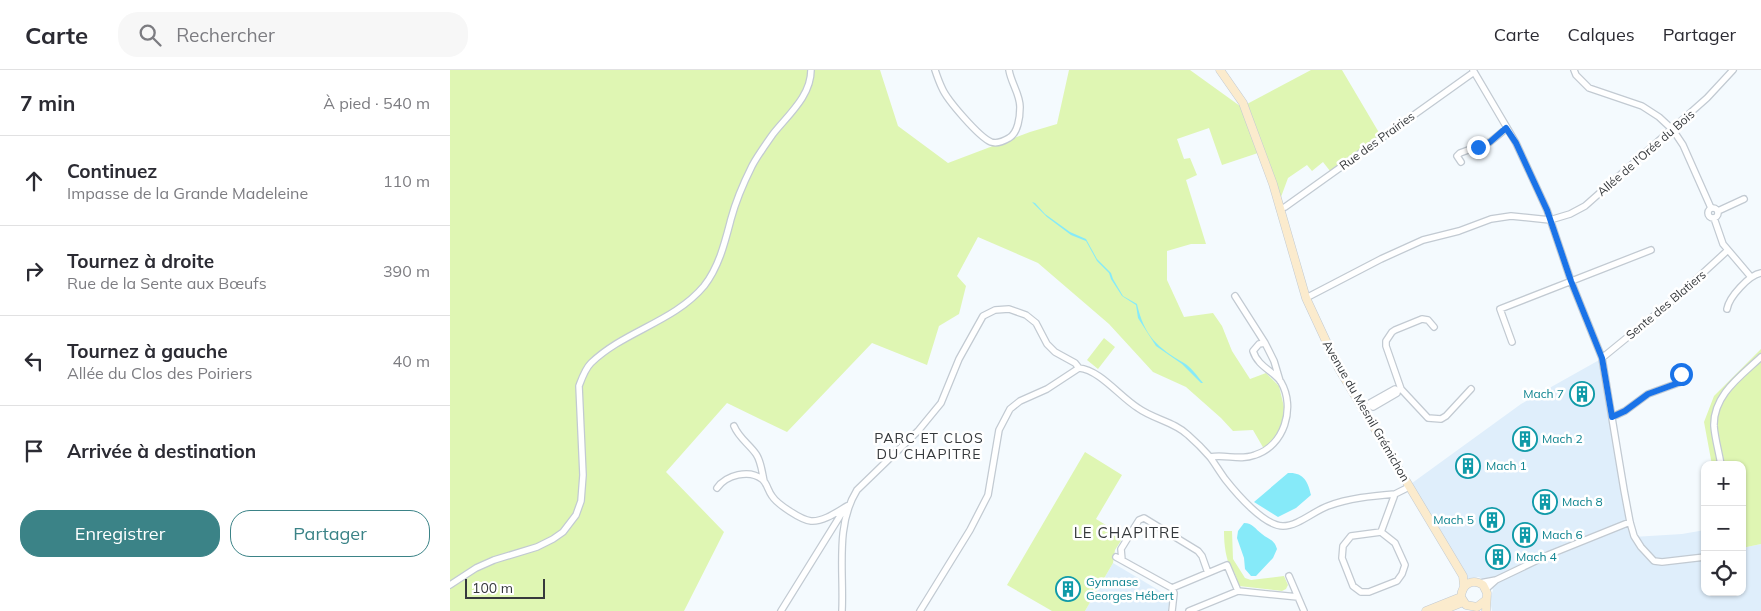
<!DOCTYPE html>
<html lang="fr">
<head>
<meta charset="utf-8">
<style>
	body { margin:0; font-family:Mulish,sans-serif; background:#f7f7f7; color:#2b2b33 }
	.controls { position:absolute; right:15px; bottom:15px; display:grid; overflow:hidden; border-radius:10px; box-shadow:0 1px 4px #0004 }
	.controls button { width:45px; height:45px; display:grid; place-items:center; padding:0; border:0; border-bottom:1px solid #e1e1e2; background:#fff; color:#2b2b33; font:25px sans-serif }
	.scale { position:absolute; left:15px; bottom:12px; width:80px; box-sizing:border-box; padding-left:5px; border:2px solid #36393c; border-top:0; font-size:14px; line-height:18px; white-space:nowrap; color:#36393c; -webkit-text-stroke:4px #fff; paint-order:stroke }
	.stop { position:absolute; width:15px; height:15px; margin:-11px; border:4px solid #1a73e8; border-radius:50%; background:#fff }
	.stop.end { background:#1a73e8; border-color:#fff; box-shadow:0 1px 5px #0008 }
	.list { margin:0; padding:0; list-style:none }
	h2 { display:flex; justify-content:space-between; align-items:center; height:65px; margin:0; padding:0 20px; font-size:21px }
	h2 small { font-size:16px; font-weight:400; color:#7c7c81 }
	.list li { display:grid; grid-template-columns:32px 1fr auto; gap:15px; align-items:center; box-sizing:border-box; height:90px; padding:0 20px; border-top:1px solid #e1e1e2 }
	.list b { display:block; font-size:19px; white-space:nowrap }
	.list p { margin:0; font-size:16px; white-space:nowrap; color:#7c7c81 }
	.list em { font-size:16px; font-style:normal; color:#7c7c81 }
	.actions { display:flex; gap:10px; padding:15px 20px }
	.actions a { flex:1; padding:11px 0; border:1px solid #3b8387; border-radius:20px; text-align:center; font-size:18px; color:#3b8387 }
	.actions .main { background:#3b8387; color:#fff }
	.icon { flex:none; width:28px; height:28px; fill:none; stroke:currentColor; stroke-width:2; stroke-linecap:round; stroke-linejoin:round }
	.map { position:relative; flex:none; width:1311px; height:541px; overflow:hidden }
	header { display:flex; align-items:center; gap:30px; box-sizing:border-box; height:70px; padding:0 25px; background:#fff; border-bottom:1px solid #e1e1e2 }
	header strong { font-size:24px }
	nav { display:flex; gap:28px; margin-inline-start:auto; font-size:18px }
	.search { width:350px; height:45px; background:#f7f7f7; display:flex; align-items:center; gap:12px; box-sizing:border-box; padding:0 18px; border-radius:20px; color:#7c7c81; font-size:19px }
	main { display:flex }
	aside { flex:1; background:#fff }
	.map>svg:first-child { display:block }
	.built { fill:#dfeefb }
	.green { fill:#dff6b3 }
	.water { fill:#86eaf9 }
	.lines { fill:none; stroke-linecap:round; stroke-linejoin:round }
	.street-casing { stroke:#c2cad2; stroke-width:8 }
	.secondary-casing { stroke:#c2cad2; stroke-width:9 }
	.street { stroke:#fff; stroke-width:5.5 }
	.secondary { stroke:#fbebcd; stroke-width:8 }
	.route { stroke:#1a73e8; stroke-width:6 }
	.labels { text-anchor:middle; stroke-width:5; stroke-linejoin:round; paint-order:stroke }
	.street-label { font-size:12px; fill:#36393c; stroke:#fff }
	.culture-label { font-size:12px; fill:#0d838f; stroke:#fff; text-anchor:start }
	.neighbourhood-label { font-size:14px; letter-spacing:1px; fill:#36393c; stroke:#fff }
	.quarter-label { font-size:15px; letter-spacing:1px; fill:#36393c; stroke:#fff }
</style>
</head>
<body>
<header>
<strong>Carte</strong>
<div class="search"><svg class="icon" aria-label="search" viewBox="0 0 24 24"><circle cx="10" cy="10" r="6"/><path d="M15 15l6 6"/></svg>Rechercher</div>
<nav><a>Carte</a><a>Calques</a><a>Partager</a></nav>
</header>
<main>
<aside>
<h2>7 min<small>À pied · 540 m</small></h2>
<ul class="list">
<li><svg class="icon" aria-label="ahead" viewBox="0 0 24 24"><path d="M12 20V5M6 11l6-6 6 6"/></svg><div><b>Continuez</b><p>Impasse de la Grande Madeleine</p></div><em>110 m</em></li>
<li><svg class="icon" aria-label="right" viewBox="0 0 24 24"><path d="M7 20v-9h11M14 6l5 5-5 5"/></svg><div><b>Tournez à droite</b><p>Rue de la Sente aux Bœufs</p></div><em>390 m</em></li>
<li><svg class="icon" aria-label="left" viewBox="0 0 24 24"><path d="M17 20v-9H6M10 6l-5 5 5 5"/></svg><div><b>Tournez à gauche</b><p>Allée du Clos des Poiriers</p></div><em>40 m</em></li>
<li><svg class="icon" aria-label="arrive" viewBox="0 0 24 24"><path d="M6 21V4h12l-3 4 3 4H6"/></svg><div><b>Arrivée à destination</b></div></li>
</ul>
<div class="actions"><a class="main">Enregistrer</a><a>Partager</a></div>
</aside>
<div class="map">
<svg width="1311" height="541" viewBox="0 0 1311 541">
	<rect width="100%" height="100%" fill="#f4fafe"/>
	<path class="built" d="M1151 289 1183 467 1232 464 1255 460V522H1292V478L1311 474V541H1042L1040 530 1043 520 1040 514 1029 507 1012 509 958 416 1071 334Z
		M663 493 720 527 718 541H635Z"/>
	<path class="green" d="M0 0H430L448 56 498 93 580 62 607 54 619 0H740L790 36 808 83 772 95 759 58 727 69 734 89 740 88 747 105 736 110 756 174H741L717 181V210L734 247 763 243 772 256 782 281 800 309 816 303 829 316 834 337 833 352 829 363 814 379 803 360 783 361 771 348 736 317 703 302 659 254 588 193 528 167 507 206 516 216 509 244 489 256 477 295 422 273 337 362 277 333 216 402 274 462 234 541H0Z
		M861 0H892L931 66 880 101 873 92 862 101 857 95 838 108 831 127 797 34Z
		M654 268 665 277 648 299 637 290Z
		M1311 279V474L1292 478V395H1262L1254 352 1264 326Z
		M635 382 672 405 646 449 674 466 665 480 663 493 635 541H602L557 515Z
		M774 461H782L783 489 795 508 801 510 834 506 838 515 836 519 832 521 789 516 786 510 787 509 784 502 782 503C776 488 774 477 774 461Z"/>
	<path class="water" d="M582 132 585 133 595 144 620 162 636 169 647 189 661 203 663 209 673 226 687 234C694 266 708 278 734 293 741 297 748 307 753 313H751L732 294 706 276 688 248 686 235 672 226 661 209 659 203 647 191 636 171 621 165 597 147Z
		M838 403C853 402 858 411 861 425L846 438 828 447 804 432Z
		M794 453C803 453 805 459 812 464 819 470 824 469 827 479L823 488 806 506H801L795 499 794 488 787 468 788 461Z"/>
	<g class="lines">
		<defs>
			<path id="street" d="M485 0C487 6 489 12 492 18 497 30 529 67 541 72 547 74 554 71 559 68 568 63 570 47 570 37 570 24 561 13 559 0
				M1023 0 1066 73 1097 140 1121 211 1152 288 1174 420 1180 452 1184 466 1191 477 1204 491 1212 492 1255 487
				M1124 0 1126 5 1139 18 1192 36 1209 47 1223 60 1233 75 1261 138
				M1011 92 1007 86 1010 83 1040 72 1057 58
				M1258 143a5 5 0 1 1 10 0a5 5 0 1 1-10 0Z
				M830 139 835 137 1024 2
				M1268 141 1294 129
				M1264 148 1273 174 1301 207
				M856 228 931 189 973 170 1009 161 1041 149 1061 146 1100 150 1120 144 1135 136 1257 28 1283 0
				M1277 239C1279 227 1299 205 1311 203
				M984 257 978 250 972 249 945 260 942 262 936 271V276L951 319 978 348 991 349 996 346 1021 319
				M1062 272 1050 239 1201 180
				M815 273 824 291 830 311
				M1152 288 1228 226 1278 180
				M921 335 920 333 945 319 947 321 949 320
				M913 340 921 335 923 337 947 323V321
				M1162 347 1175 341 1198 324 1231 312V304
				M284 356C289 368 299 374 306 384 311 391 312 402 314 411
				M760 387C776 384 789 391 805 385 834 376 846 338 831 312 824 301 808 297 803 281L809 274 815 273 785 226
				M1271 395C1269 382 1265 369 1264 356 1263 325 1291 306 1311 287
				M267 418C276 405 299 399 312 409 317 413 318 421 322 426 327 434 351 450 361 451 373 452 387 442 397 436
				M931 462 945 473 955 495 952 504 947 511 919 522H911L903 516 892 488 893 476 901 466 931 462 945 424 959 417
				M666 487 722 518 724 523 722 541
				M672 490 671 479 689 450 694 448 748 481 752 486 758 503
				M839 506 848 527
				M1030 513 1046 510 1098 485 1180 452
				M0 515 26 498 44 490 87 477 103 469 113 462 126 445 131 431 133 405 129 316C132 308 135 299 141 293 174 261 224 252 254 216 269 197 275 172 281 149 285 134 295 110 302 96 308 85 316 74 323 64 338 45 361 26 361 0
				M722 518 777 495 788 521
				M1036 519 1046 510
				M331 541 395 438
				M392 541C394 501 385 455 407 420L468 361 491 333 509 289 533 246 545 240 559 239 576 245 586 253 597 274 605 282 625 293 629 298C650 300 670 327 688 338 703 349 725 352 738 365 746 372 753 379 760 387 765 394 770 402 775 409 786 423 814 456 833 456 848 456 864 441 878 436 899 428 922 426 945 424
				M470 541 520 460 538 425 549 360 560 339 570 331 597 319 629 298
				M739 541 788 521 848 527 854 541"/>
			<path id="secondary" d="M770 0 793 33 797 44 823 114 856 228 889 299 1013 506 1014 516
				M1036 530 1027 537 1016 535 1011 527C1012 514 1022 508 1033 515L1037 523 1036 541
				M976 541 1011 527
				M991 541 1013 532"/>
		</defs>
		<use href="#street" class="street-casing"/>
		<use href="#secondary" class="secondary-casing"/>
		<use href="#street" class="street"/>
		<use href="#secondary" class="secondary"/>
	</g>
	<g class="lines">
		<path class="route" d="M1028 77 1040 72 1056 58 1066 73 1097 140 1121 211 1152 288 1162 347 1175 341 1198 324 1231 312V304"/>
	</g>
	<defs>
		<symbol id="building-ring" viewBox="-11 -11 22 22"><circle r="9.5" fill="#fff" stroke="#0f9aa8" stroke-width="1.5"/><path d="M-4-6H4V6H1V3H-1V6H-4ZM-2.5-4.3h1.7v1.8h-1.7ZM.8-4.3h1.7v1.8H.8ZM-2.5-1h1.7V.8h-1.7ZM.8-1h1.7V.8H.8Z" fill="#0f9aa8"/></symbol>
	</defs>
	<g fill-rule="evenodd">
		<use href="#building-ring" x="1118" y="310" width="28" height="28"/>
		<use href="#building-ring" x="1061" y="355" width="28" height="28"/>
		<use href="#building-ring" x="1004" y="382" width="28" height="28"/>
		<use href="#building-ring" x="1081" y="418" width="28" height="28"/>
		<use href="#building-ring" x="1028" y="436" width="28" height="28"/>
		<use href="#building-ring" x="1061" y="451" width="28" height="28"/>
		<use href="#building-ring" x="1034" y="473" width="28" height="28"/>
		<use href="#building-ring" x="604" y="505" width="28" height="28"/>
	</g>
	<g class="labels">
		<g class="street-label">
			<text transform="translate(927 71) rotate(-36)" y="4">Rue des Prairies</text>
			<text transform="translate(1196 83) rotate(-41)" y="4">Allée de l'Orée du Bois</text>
			<text transform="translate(1216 235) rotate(-40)" y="4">Sente des Blatiers</text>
			<text transform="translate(916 341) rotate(60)" y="4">Avenue du Mesnil Grémichon</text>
		</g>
		<g class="culture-label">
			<text x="1114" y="328" text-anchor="end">Mach 7</text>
			<text x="1092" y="373">Mach 2</text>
			<text x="1036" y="400">Mach 1</text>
			<text x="1112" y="436">Mach 8</text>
			<text x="1024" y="454" text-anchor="end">Mach 5</text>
			<text x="1092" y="469">Mach 6</text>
			<text x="1066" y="491">Mach 4</text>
			<text x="636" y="516">Gymnase<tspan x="636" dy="14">Georges Hébert</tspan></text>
		</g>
		<g class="neighbourhood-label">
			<text x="479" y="373">PARC ET CLOS<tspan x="479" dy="16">DU CHAPITRE</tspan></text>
		</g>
		<g class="quarter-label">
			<text x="677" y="468">LE CHAPITRE</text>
		</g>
	</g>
</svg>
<div class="controls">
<button>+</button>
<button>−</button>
<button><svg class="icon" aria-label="locate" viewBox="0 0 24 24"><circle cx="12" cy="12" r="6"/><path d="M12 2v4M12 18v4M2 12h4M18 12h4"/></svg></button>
</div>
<div class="scale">100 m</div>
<div class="stop" style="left:1231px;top:304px"></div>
<div class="stop end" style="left:1028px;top:77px"></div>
</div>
</main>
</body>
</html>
